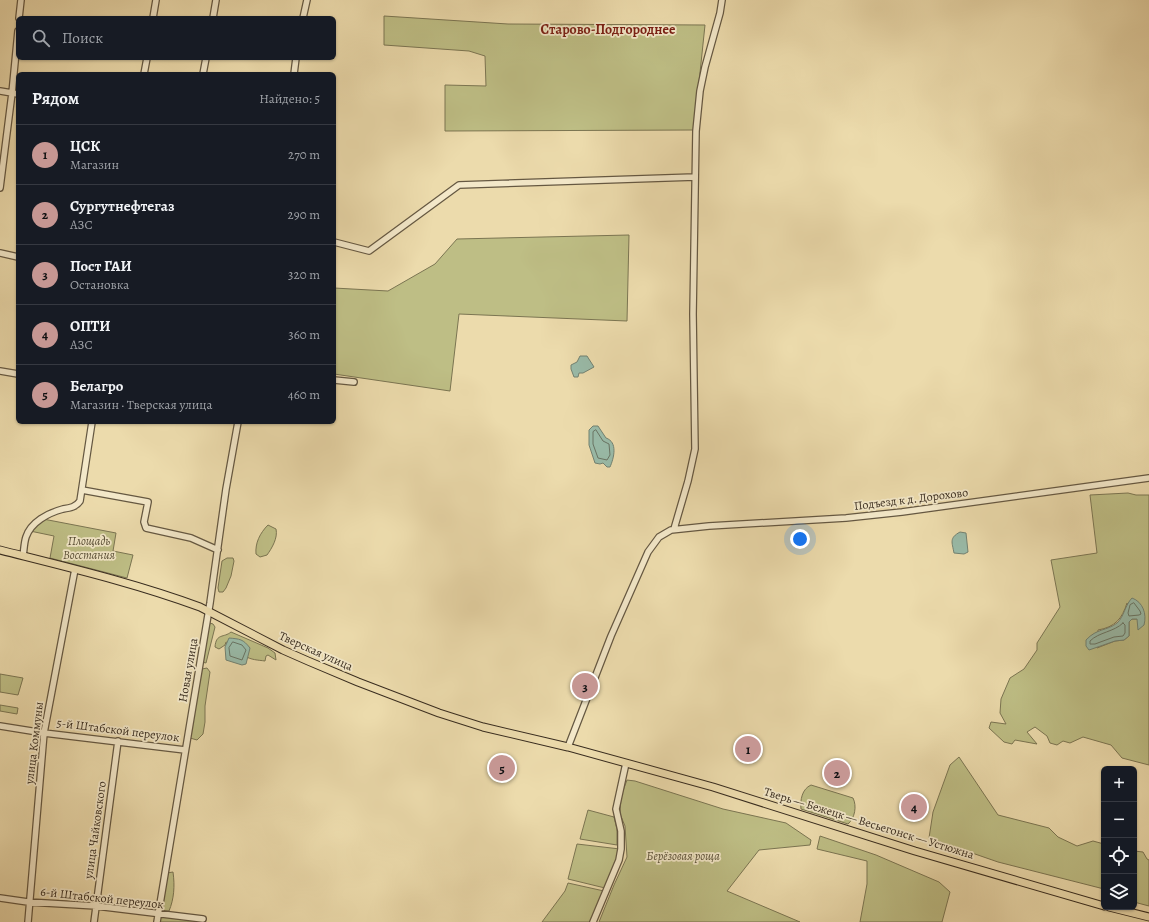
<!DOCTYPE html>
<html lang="ru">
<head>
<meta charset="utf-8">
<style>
	body { margin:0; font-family:Alegreya,serif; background:#242831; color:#f1f3f6 }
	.controls { position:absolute; right:12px; bottom:12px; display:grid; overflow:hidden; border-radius:6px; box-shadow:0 1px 3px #0004 }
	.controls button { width:36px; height:36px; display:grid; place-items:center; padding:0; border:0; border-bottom:1px solid #363941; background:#171b24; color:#f1f3f6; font:20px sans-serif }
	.you { position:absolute; left:800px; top:539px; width:14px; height:14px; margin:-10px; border:3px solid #fff; border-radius:50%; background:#1a73e8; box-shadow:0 0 0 6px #1a73e833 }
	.badge { display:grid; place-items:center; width:26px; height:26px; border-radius:50%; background:#c59692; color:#111; font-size:13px; font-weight:700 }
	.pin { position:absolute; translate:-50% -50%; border:2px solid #fff; box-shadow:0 1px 4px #0006 }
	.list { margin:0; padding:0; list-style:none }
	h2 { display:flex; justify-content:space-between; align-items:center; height:52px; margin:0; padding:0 16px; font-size:17px }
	h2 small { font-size:13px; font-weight:400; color:#9ea1a6 }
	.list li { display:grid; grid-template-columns:26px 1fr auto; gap:12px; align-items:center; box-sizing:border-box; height:60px; padding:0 16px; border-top:1px solid #363941 }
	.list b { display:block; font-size:15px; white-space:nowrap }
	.list p { margin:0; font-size:13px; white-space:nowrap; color:#9ea1a6 }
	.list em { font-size:13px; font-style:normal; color:#9ea1a6 }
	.icon { flex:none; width:22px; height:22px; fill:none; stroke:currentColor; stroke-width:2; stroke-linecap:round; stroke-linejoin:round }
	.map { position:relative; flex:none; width:1149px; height:922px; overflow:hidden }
	.search { position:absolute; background:#171b24; box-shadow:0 1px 3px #0004; left:16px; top:16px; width:320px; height:44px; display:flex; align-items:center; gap:10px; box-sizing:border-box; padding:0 14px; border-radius:6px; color:#9ea1a6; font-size:15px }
	.panel { position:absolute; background:#171b24; box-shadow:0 1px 3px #0004; left:16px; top:72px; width:320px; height:352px; border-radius:6px }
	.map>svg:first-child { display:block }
	.green { fill:#bebe85; stroke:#7b7552; fill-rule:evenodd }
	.water { fill:#99bba9; stroke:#728272 }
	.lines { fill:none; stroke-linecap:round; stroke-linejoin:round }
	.shore { stroke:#687464; stroke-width:1 }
	.minor-casing { stroke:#655842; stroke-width:8 }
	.major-casing { stroke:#382c1f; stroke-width:9 }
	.minor { stroke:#f3e8c9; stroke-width:5.5 }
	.major { stroke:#ecdbac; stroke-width:7 }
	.labels { text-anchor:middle; stroke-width:3.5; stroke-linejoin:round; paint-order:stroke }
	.street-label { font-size:12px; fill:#382c1f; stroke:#f3e8c9 }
	.park-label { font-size:12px; font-style:italic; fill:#5a5038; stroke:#f3e8c9 }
	.quarter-label { font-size:14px; font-weight:bold; fill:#7a1f14; stroke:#f3e8c9 }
</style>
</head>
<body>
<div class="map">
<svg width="1149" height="922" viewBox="0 0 1149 922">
	<rect width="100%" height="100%" fill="#ecdbac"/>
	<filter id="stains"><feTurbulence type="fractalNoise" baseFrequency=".005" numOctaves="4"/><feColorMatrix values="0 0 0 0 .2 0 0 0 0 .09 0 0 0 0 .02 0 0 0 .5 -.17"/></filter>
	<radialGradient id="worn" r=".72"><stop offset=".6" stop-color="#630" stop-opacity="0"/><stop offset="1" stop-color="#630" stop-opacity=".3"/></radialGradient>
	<path class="green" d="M384 16 508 24 705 25 694 130 445 131V85L486 86 485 56 469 51 384 45Z
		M629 235 627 321 459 314 450 391 334 374V288L388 291 435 264 457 239Z
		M1128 493 1136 495H1149V765L1122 758 1111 745 1083 737 1070 743 1063 741 1057 745 1050 743 1047 736 1035 727 1027 732 1037 744 1015 740 1012 744 1004 742 989 728 991 722 1006 724 1000 713 1001 699 1010 678 1024 669 1037 650V643L1060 607 1051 560 1097 553 1090 495ZM1127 603 1144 625 1137 619H1132L1129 622V636L1124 640 1115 641 1097 648 1098 630C1115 627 1122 619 1127 603Z
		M43 519 116 533 113 551 133 555 127 578 50 558 54 536 30 531Z
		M268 525 276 529C278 538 272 548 267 555L260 557 256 554C255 543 260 533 268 525Z
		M227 558H233L234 561 231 576 226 588 223 592H219L218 588 222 561Z
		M210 623 213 624 215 627 206 663 202 662Z
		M231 632 268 648 275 653 276 660 268 655 266 656 265 661C258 660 251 660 245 656 239 651 234 645 226 642L225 645 219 649 215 647C216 633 224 638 231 632Z
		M207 668 210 672 205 706V722L203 734 197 740 190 738 202 669Z
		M0 674 23 678 18 695 0 692Z
		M0 705 18 708 17 714 0 711Z
		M959 757 998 815 1049 828 1058 837 1077 846 1093 841 1104 844V889L998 862 929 838 933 812 950 765Z
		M627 780 635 781 723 809 786 823 811 840 810 845 759 850 727 891 800 922H599L614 885 627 857 625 826 620 814 621 796Z
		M811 785 853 798C857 806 855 818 848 824L801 809C800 800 802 789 811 785Z
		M588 810 614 817 617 829V845L580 839Z
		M820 836 876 855 939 882 950 892 942 922H860L867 884V861L817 849Z
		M577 844 620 849 618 860 605 888 568 879Z
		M1134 851 1143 852 1147 859 1149 860V906L1134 902Z
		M173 872C175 886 174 899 169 911H165L162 909 167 873Z
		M568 883 604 891 591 922H542L565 891Z
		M160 916 201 920 204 922H160Z"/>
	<path class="water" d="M580 356H587L594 367 583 373H579L578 377H574L571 369V365L577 362Z
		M593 426H598L606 438C618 442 614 458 610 467H607L603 463 600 464 595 463 589 445V430Z
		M960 532 966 533 968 552 964 554 954 553C952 542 949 538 960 532Z
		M1132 598C1143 602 1147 614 1144 625L1138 630 1137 619H1132L1129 622V636L1124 640 1115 641 1089 650 1086 646V640C1097 628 1107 631 1117 623 1124 617 1125 605 1132 598Z
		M229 638C240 639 243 639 250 648L246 664 242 665 226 660 225 647Z"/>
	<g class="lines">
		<path class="shore" d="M596 430 603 441 609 444 610 455 607 460 598 458 593 444V432Z
			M1134 603 1140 611 1141 614 1139 615 1129 616 1128 613 1130 605Z
			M1123 623 1125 625V633L1123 636 1114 637 1095 644H1090V641C1099 632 1114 632 1123 623Z
			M233 642 242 645 246 650 242 660 230 656 229 648Z"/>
		<defs>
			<path id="minor" d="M19 18 21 0
				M153 18 156 0
				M213 18 216 0
				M303 18 307 0
				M144 74 147 58
				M203 74 206 58
				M294 74 296 58
				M0 91 18 94
				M0 188 12 93 18 31
				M334 242 369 251 459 185 695 177
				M0 253 18 257
				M0 371 18 374
				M334 380 354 382
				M82 490 148 502 144 522 146 528 191 538 218 550
				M674 529 688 481 695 449 693 314 696 131 700 91 705 67 720 13 722 0
				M23 556C24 550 24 543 26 537 31 522 48 513 63 509 70 508 76 507 80 501L92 422
				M0 726 44 733 185 750
				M568 747 611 636 648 552 659 537 671 530 709 526 846 518 902 512 1149 478
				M0 898 28 902 96 906 203 919
				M28 922 44 733 75 569
				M94 922 118 741
				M157 922 210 603 226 489 238 422
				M593 922 619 860 621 849V831L616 809 626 763"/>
			<path id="major" d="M0 550C67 567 135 583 200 607L283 650 308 661 358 682 439 713 483 727 568 747 713 787 915 851 1104 906
				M1109 907 1149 917"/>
		</defs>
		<use href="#minor" class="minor-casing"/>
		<use href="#major" class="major-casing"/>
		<use href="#minor" class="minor"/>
		<use href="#major" class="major"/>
	</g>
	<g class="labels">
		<g class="street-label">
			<text transform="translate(911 499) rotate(-7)" y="4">Подъезд к д. Дорохово</text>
			<text transform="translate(316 651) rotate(24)" y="4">Тверская улица</text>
			<text transform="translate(188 670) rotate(-80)" y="4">Новая улица</text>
			<text transform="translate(118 730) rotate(7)" y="4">5-й Штабской переулок</text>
			<text transform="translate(34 743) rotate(-83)" y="4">улица Коммуны</text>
			<text transform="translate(869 823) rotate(17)" y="4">Тверь — Бежецк — Весьегонск — Устюжна</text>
			<text transform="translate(95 830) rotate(-82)" y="4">улица Чайковского</text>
			<text transform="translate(102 898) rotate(6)" y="4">6-й Штабской переулок</text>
		</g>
		<g class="park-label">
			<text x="89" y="545">Площадь<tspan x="89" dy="14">Восстания</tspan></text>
			<text x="683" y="860">Берёзовая роща</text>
		</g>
		<g class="quarter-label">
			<text x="608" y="34">Старово-Подгороднее</text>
		</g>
	</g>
	<rect width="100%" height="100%" filter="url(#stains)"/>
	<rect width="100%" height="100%" fill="url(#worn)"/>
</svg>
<div class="controls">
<button>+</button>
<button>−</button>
<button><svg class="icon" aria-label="locate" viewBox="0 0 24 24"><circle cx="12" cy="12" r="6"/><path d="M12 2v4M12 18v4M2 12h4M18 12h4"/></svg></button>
<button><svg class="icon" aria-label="layers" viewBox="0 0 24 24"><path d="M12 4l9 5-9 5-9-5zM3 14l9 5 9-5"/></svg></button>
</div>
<div class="you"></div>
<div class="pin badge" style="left:748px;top:749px">1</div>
<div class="pin badge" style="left:837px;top:773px">2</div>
<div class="pin badge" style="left:585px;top:686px">3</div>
<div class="pin badge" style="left:914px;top:807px">4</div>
<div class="pin badge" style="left:502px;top:768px">5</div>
<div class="search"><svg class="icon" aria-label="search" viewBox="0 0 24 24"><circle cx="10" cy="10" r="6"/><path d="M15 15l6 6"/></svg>Поиск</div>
<section class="panel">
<h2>Рядом<small>Найдено: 5</small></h2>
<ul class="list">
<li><span class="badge">1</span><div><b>ЦСК</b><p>Магазин</p></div><em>270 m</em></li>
<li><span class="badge">2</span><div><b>Сургутнефтегаз</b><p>АЗС</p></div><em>290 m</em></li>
<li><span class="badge">3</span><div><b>Пост ГАИ</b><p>Остановка</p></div><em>320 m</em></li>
<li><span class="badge">4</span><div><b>ОПТИ</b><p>АЗС</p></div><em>360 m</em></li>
<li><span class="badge">5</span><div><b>Белагро</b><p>Магазин · Тверская улица</p></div><em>460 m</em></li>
</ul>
</section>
</div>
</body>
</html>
